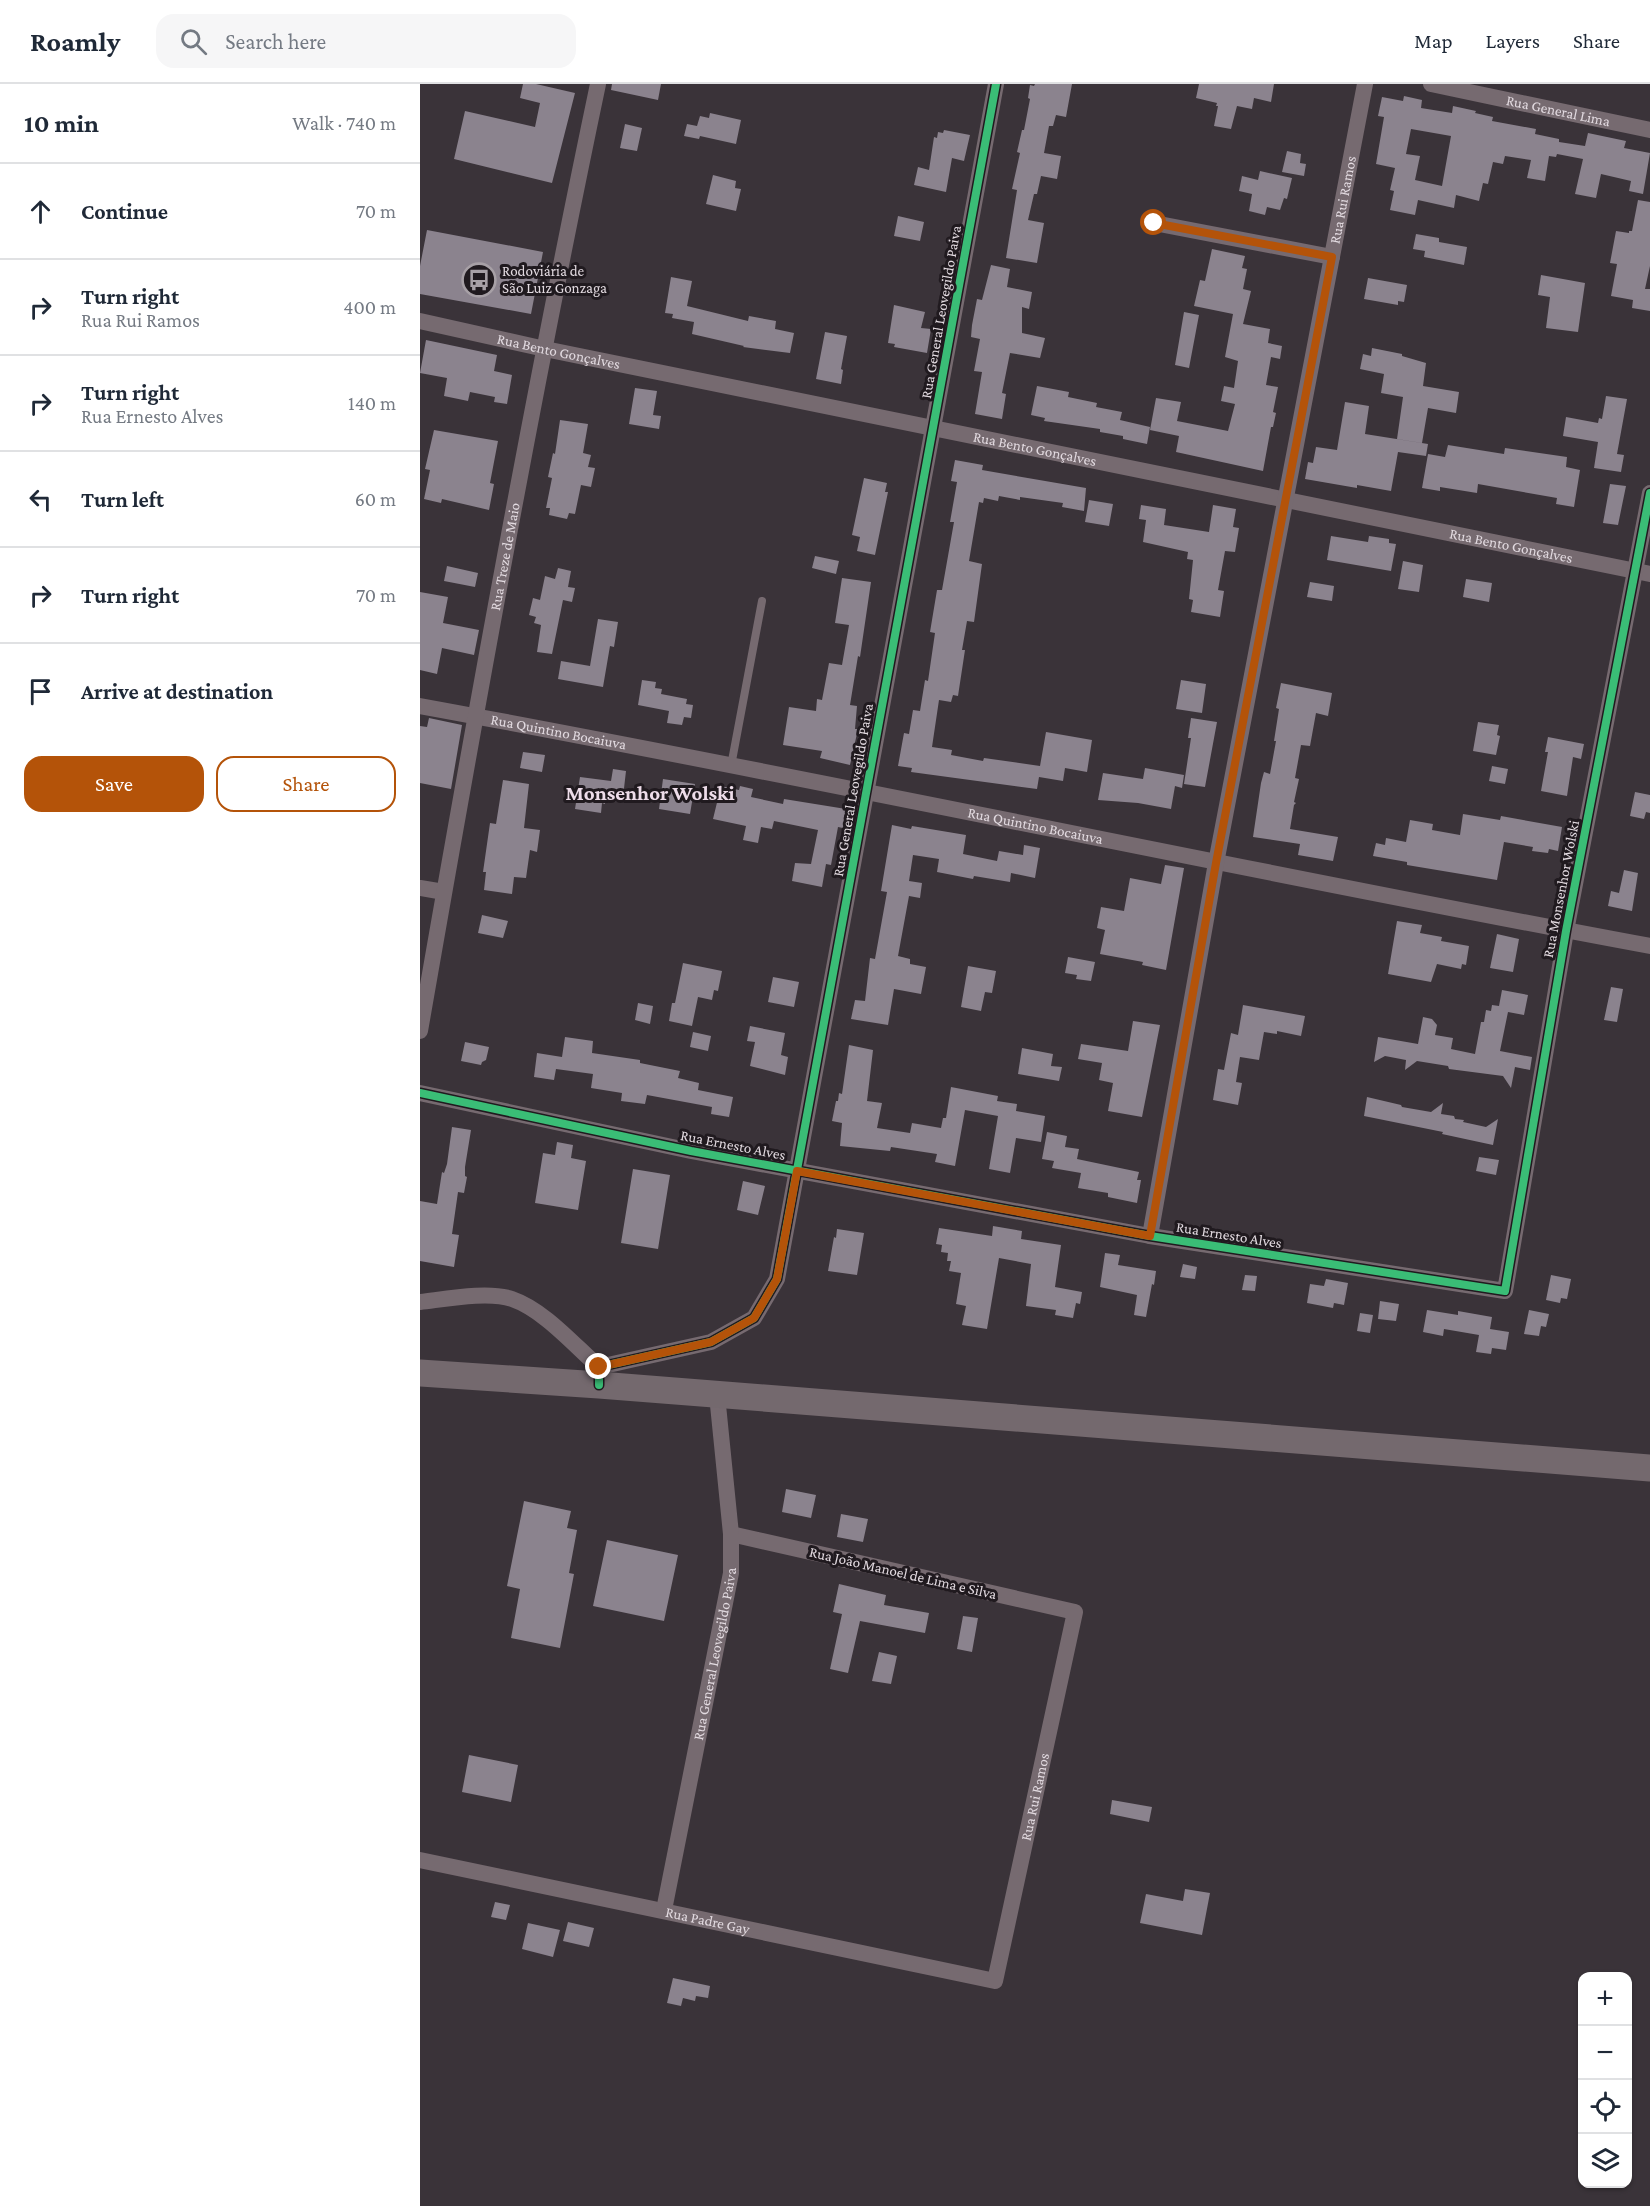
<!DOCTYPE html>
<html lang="en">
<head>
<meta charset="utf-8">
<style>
	body { margin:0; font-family:"Crimson Pro",serif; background:#f6f6f7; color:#1f2937 }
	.controls { position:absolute; right:18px; bottom:18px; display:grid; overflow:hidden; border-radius:12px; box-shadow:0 2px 4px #0004 }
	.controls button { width:54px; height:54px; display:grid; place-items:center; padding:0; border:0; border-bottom:2px solid #e0e1e3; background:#fff; color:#1f2937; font:30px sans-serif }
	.stop { position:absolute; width:18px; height:18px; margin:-14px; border:4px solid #b45309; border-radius:50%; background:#fff }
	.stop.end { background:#b45309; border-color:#fff; box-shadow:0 2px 6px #0008 }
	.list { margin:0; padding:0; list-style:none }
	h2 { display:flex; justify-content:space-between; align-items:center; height:78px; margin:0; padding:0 24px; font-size:26px }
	h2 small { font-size:20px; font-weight:400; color:#747a83 }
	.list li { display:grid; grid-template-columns:39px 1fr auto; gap:18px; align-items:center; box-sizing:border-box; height:96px; padding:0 24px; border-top:2px solid #e0e1e3 }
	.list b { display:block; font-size:22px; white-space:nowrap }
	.list p { margin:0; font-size:20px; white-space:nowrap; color:#747a83 }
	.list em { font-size:20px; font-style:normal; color:#747a83 }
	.actions { display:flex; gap:12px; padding:18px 24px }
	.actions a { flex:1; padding:14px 0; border:2px solid #b45309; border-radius:18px; text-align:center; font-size:21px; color:#b45309 }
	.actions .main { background:#b45309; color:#fff }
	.icon { flex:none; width:33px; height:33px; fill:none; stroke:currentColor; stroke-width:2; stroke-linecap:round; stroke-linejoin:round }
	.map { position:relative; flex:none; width:1230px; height:2122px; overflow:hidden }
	header { display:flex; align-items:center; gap:36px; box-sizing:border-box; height:84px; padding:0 30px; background:#fff; border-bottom:2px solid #e0e1e3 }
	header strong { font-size:28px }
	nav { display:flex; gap:33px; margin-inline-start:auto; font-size:21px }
	.search { width:420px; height:54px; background:#f6f6f7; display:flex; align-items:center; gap:15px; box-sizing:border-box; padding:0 21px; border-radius:18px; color:#747a83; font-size:22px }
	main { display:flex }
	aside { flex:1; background:#fff }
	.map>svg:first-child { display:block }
	.building { fill:#8b838e; fill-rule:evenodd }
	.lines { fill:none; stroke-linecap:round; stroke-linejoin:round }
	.service { stroke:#766a70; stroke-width:8 }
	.minor { stroke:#766a70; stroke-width:16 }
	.trunk { stroke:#74696e; stroke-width:27 }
	.cycleway-casing { stroke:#201a1f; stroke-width:11 }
	.cycleway { stroke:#3abd76; stroke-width:8 }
	.route { stroke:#b45309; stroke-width:8 }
	.labels { text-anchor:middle; stroke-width:6; stroke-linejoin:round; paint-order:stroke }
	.street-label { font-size:15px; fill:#e2dae0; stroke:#201a1f }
	.poi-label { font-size:15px; fill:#e2dae0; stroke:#201a1f; text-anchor:start }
	.district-label { font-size:21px; font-weight:bold; fill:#eeddea; stroke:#201a1f }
</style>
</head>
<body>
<header>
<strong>Roamly</strong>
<div class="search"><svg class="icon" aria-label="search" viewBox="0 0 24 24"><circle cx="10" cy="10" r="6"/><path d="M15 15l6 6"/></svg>Search here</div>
<nav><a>Map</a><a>Layers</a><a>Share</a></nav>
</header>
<main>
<aside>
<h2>10 min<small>Walk · 740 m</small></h2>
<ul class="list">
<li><svg class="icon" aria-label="ahead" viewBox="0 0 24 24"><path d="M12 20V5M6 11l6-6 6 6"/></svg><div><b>Continue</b></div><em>70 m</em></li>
<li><svg class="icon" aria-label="right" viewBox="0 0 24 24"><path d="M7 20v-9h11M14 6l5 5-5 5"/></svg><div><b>Turn right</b><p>Rua Rui Ramos</p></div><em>400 m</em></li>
<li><svg class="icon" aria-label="right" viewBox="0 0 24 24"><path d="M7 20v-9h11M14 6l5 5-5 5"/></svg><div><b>Turn right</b><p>Rua Ernesto Alves</p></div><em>140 m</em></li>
<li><svg class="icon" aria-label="left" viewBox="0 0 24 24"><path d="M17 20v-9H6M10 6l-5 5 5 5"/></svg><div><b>Turn left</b></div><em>60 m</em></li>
<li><svg class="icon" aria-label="right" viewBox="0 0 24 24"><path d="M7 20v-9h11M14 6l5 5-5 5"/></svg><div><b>Turn right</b></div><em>70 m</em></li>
<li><svg class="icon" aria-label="arrive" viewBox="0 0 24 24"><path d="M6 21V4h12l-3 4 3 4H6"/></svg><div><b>Arrive at destination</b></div></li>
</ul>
<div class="actions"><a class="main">Save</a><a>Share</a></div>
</aside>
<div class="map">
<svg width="1230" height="2122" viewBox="0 0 1230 2122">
	<rect width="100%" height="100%" fill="#3a3339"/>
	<path class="building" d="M103 0H116L155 9 132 99 34 75 45 27 115 43 120 19 100 14Z
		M192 0H241L238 16 191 6Z
		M615 0H652L646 33 636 31 633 42H629L624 69 641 72 637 95 621 92 617 110H614L608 136 624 139 617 179 586 174 597 106 592 105 600 69 597 68 602 46H604L610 15 608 14 610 1 614 2Z
		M779 0H854L851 18 834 14 832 25 817 22 811 45 794 42 798 22H796L797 19 776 14Z
		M984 12 1002 16 1001 24 1032 29 1033 22 1056 27 1055 29 1073 33 1072 37 1116 45 1115 50 1139 55V58L1165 62 1168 49 1206 57 1204 64 1230 69 1223 110 1209 107 1211 97 1181 90 1176 114 1155 110 1163 75 1137 70 1136 73 1129 72 1125 97 1107 94 1111 76 1085 72 1083 80 1073 78 1068 100 1063 99 1059 117 1036 111 1034 124 998 116 995 131 970 126 974 107 970 106 975 84 956 80 964 33 958 32 962 13 983 17ZM991 45 1031 52 1022 102 995 96 1000 72 986 70Z
		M290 29 321 36 316 60 280 52 279 55 264 52 267 40 277 42 280 32 289 34Z
		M205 40 222 44 217 67 200 64Z
		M524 46 550 51 544 77 532 74 526 108 494 101 498 83 509 86 514 53 517 54 518 48 523 49Z
		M867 67 881 70 880 79 886 80 884 92 862 88Z
		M840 87 872 94 867 115 864 114 860 126 847 123 845 131 829 127 832 110 819 107 822 92 838 96Z
		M293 91 316 97 315 104 321 105 316 127 286 120Z
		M1218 116 1230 118V182L1225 205H1230V227L1212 224 1213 216 1191 212 1197 180 1190 179 1196 147 1209 149V147H1212Z
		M478 132 504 138 500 157 474 152Z
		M7 146 123 168 111 230 0 210V182Z
		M996 150 1019 154V158L1047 163 1044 181 1004 173 1005 167 993 165Z
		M792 165 825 172 822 184 827 185 823 205 831 207 823 240 850 245 848 259 862 262 860 275 851 273 846 301 858 303 853 328 856 329 853 343H851L843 387 756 368 759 352 730 346 736 314 761 318 757 337 808 347 815 320 801 317 804 302 814 304 818 277 805 273 813 230 774 222 780 196 785 197Z
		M571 181 590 185 587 203 612 208 609 225 602 223V249L625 254 620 274 590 269 582 309 586 310 582 335 555 330 562 288 554 287 560 255 551 253 552 241 557 215 562 216Z
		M1121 191 1165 199 1158 248 1126 244 1130 213 1118 211Z
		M251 193 272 197 267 222 328 237 329 232 356 237 355 245 374 249 370 269 323 263 324 262 272 250 274 238 252 234 253 230 245 229Z
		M948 194 987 201 984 218 978 217V221L944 215Z
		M474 221 505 228 501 244 511 245 507 269 474 263 475 260 468 259Z
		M764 228 779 231 769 284 755 281Z
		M405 248 427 252 421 285 423 286 421 300 396 295Z
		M6 256 77 271 74 287 92 291 87 320 74 318 75 313 50 308 48 317 24 312 27 294 0 289Z
		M952 264 982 270V272L1006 279 1003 302 1039 308 1036 329 1008 324 1002 359 977 355 983 313 961 309 964 290 940 285 943 270 951 272Z
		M617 302 649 308 648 313 677 319 676 323 702 328 700 336 730 343 727 360 703 355V352L680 348V345L624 337 625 334 611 331Z
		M215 304 237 307 233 331 241 332 239 345 209 340Z
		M1186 312 1207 315 1197 370 1204 371 1201 388 1174 384 1178 358 1143 352 1146 333 1178 339 1179 334 1182 335Z
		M925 318 949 322 945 350 1008 360 1006 372 978 368 971 407 937 401V404L885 395 888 378 893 379 896 363 917 366Z
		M140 336 168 340 163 369 171 371 168 383 175 384 171 403 161 401 155 430 149 429 147 435 129 431 130 424H126L132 394 128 393 133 369 135 370Z
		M14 346 78 357 70 399 74 400 69 426 22 415 21 419 4 415 10 386 5 385Z
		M1028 361 1084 370 1085 364 1147 373 1146 383 1160 386 1154 423 1136 420 1137 414 1058 400 1057 409 1020 403V407L1002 404 1008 370 1025 373Z
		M535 376 563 381 562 386 666 404 664 427 642 423 643 419 600 413V416L579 412 578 417 564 414 563 419 559 418 549 477 562 480 554 538 547 537 542 566H545L538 612 533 611 531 618 519 616 512 663 532 666 531 671 563 677 564 674 620 682 626 648 672 656 667 688 645 684 643 697 619 693 617 705 491 688 492 684 478 682 484 649 489 650 493 626 500 627 505 596 508 597 515 549 510 548 517 506H522L534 438H530L537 398 531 397Z
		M444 394 467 399 465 408H468L455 471 437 467 440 453 432 451Z
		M1190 400 1206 402 1198 441 1183 439Z
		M669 416 693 420 689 442 665 438Z
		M721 421 746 425 744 441 789 448 793 421 816 425 813 443 819 444 815 468 805 467 798 506 804 507 800 533 771 528 773 516 769 515 773 476 767 475 768 468 723 458 726 436 719 435Z
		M911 452 948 458 949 452 969 455V459L976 460 971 487 907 476Z
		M395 472 419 477 416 490 392 484Z
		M983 477 1003 481 999 508 978 505Z
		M27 482 58 489 55 503 24 497Z
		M138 484 151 487 148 503 155 504 152 518 143 516 132 570 117 568 121 541 114 539 116 533 109 531 113 514 120 516 125 492 135 495Z
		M422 494 451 498 440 573 438 572 430 621 437 622 435 645H438L430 681 400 674 402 667 363 661 369 623 396 627 397 615 402 616 409 579 422 581 429 541 415 539Z
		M1046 495 1072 499 1069 518 1043 513Z
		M890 498 914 502 912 517 887 513Z
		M0 508 28 513 23 539 59 546 54 571 22 564 17 590 0 586Z
		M178 535 198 538 194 563 190 562 183 603 138 595 141 577 170 582Z
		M222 596 236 598 235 604 242 605 241 610 267 615 266 620 273 621 271 634 264 633 262 641 247 639 249 627 218 621Z
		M761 596 786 600 782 629 756 625Z
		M861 599 912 609 908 632 896 629 890 662 881 661 875 694 879 695 874 718 876 719 874 721 870 745 918 753 913 777 878 771 880 760 833 753 841 699 844 688 850 690 856 657H854L859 625 856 624Z
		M9 634 42 641 31 705 0 699V642L7 643Z
		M771 634 797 638 785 703 764 700 771 654H768Z
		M1058 638 1079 641 1077 651 1080 652 1076 671 1053 667Z
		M1128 653 1164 660 1161 675 1153 673 1147 712 1121 707 1128 668H1125Z
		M103 668 125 671 122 688 100 684Z
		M1072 682 1088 685 1085 700 1069 697Z
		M725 684 764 691 762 704 755 702 751 725 718 719 678 716 683 689 723 695Z
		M193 685 206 687 203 713H199L198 718 185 716V720L182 719 181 729 155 725 160 693 191 697Z
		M243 695 275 700 270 730 239 725Z
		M83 696 109 700 104 744 120 746 117 768 110 766 106 794 94 793 92 810 64 806 66 788H63L70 739 76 740Z
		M301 702 319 706 320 702 333 705 331 713 363 720 364 715 426 725 423 744 418 743 411 781 406 780 402 803 372 797 375 779 391 780 398 746 354 737 352 745 341 743 338 759 323 756 326 742 293 735Z
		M1215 708 1230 711V729L1226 728 1224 735 1210 732Z
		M1043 730 1080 736 1081 732 1142 743 1138 767 1129 765 1128 769 1112 767 1113 763 1084 758 1077 796 987 781V778L953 772 956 759 965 761 966 754 986 758 990 736 1013 740 1012 746 1040 751Z
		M472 741 491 745 492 742 546 751 543 770 577 777 579 767 603 771 604 761 620 764 615 794 591 789 590 798 554 792 553 795 517 788 519 775 493 771 489 797 502 799 500 814 489 812 478 872 490 875V880L506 883 501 910 474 905 468 941 431 935 435 916 445 917 450 874 455 875 467 808 461 807Z
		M745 781 764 784 746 886 722 881 723 878 680 870 685 846 677 844 681 823 704 827 710 794 741 800Z
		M1204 786 1218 789 1212 827 1188 822 1191 807 1199 809Z
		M62 831 88 837 83 854 58 849Z
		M977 837 1002 841 1000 849 1022 853 1021 857 1049 862 1046 881 1042 880 1041 885 1017 880 1011 898 968 890Z
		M1077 850 1099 855 1093 888 1070 884Z
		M648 873 675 878 671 897 656 895 657 891 645 889Z
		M263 879 302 887 298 907 294 906 292 916 278 913 272 942 249 937 252 919H255Z
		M548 882 576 887 572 909 565 908 561 927 541 923Z
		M353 893 379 898 374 923 348 918Z
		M1191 903 1203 905 1197 938 1184 936Z
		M1082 906 1108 911 1104 931 1088 928 1080 967 1112 973 1110 986 1095 983 1091 1004 1083 992 1029 985 1028 982 997 977 985 986 986 976 965 972 954 978 958 953 998 960 1003 933 1012 935 1017 941 1015 951 1033 954 1031 965 1055 970 1061 938H1064L1066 926 1071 927 1072 921 1079 922Z
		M218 919 233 922 230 940 215 936Z
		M823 921 885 932 881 952 857 947V950L844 948 839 976 820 973 816 998 822 999 818 1021 793 1016 798 985 804 986 811 949 818 951Z
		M713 937 740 941 722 1033 688 1027 693 999 679 996 682 979 658 975 661 960 708 967Z
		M330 942 365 949 361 971 368 973 365 991 330 982 335 958 327 957Z
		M273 948 291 952 288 967 270 963Z
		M145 953 173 957 172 969 220 976V979L260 987 258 994 279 999 278 1006 313 1013 309 1033 291 1030 292 1023 227 1011 225 1020 201 1017 202 1009 171 1004 173 990 136 985 134 996 114 993 117 969 142 973Z
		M45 958 69 963 66 976 62 978 61 981 41 977Z
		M429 961 453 966 447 1017 462 1019 457 1044 490 1049 492 1039 521 1044 523 1034H526L531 1003 578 1012 577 1017 597 1020 596 1027 625 1032 621 1058 596 1054 590 1089 569 1085 578 1032 545 1026 535 1082 515 1078 517 1070 471 1063 470 1067 420 1062 422 1039 412 1037 416 1017H418L419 1009 422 1010Z
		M602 964 633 970 631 982 642 983 639 997 598 990Z
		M947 1013 981 1021 982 1023 1011 1028 1023 1019 1021 1030 1034 1032 1035 1035 1044 1036 1043 1038 1066 1043 1078 1035 1073 1061 1022 1050 1023 1048 944 1032Z
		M32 1043 51 1046 45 1083V1092L47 1093 44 1109 38 1108 32 1150 39 1151 34 1183 0 1177V1117L17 1120 22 1088 24 1089 27 1080Z
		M627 1048 647 1052 645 1063 659 1065 657 1075 719 1088 717 1096H721L717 1119 688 1113V1109L658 1104 661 1089 632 1084 634 1077 622 1075Z
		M137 1058 153 1061 151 1074 166 1077 158 1126 115 1119 123 1069 135 1071Z
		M1059 1073 1079 1076 1076 1091 1056 1087Z
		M213 1085 250 1091 238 1165 201 1159Z
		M323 1097 345 1102 338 1131 317 1126Z
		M573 1142 602 1147 601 1155 641 1161 635 1203 662 1208 660 1220 656 1219 653 1234 635 1231 636 1226 606 1222 611 1180 579 1174 567 1245 542 1241 546 1222 536 1220 541 1189 529 1187 531 1177H527L528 1169 521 1168 522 1161 516 1160 519 1144 572 1152Z
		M417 1145 444 1149 437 1191 408 1187 414 1153 416 1154Z
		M685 1169 700 1171 698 1181 736 1187 734 1201 732 1200 726 1233 714 1231 717 1211 680 1203Z
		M763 1180 777 1183 775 1195 760 1193Z
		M825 1191 837 1192 835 1207 822 1206Z
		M1131 1191 1151 1195 1147 1215 1141 1214 1140 1219 1126 1216Z
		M906 1195 928 1199 924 1221 914 1219 913 1224 887 1219 890 1200 904 1202Z
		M960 1217 979 1220 976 1237 958 1235Z
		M1007 1226 1038 1231V1227L1072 1233 1070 1245 1089 1248 1086 1266 1072 1264 1071 1270 1056 1268 1059 1251 1024 1245 1023 1252 1003 1248Z
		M1109 1226 1129 1230 1126 1243 1121 1242 1119 1252 1104 1250Z
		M940 1229 953 1231 950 1249 937 1247Z
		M366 1405 396 1411 391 1434 362 1428Z
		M104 1417 151 1427 147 1444 157 1446 149 1489 154 1490 140 1564 91 1554 100 1505 87 1502Z
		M421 1430 448 1435 443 1458 417 1453Z
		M187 1456 258 1471 244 1537 173 1522Z
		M419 1500 466 1511 464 1521 509 1529 505 1549 440 1537 428 1589 410 1585 422 1530 413 1528Z
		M543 1532 558 1534 552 1568 537 1565Z
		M459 1568 477 1572 471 1600 452 1597Z
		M49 1671 98 1681 91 1718 42 1708Z
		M692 1716 732 1723 729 1738 690 1730Z
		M765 1805 790 1809 782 1851 720 1839 726 1810 763 1817Z
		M75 1818 90 1821 86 1836 71 1833Z
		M148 1838 174 1844 169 1863 143 1857Z
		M108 1839 140 1846 133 1873 102 1865Z
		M253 1894 290 1902 288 1914 276 1912 275 1917 263 1914 261 1922 247 1919Z"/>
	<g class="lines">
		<path class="service" d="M311 682 342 517"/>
		<g class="minor">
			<path id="s1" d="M1011 0 1230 46"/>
			<path d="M734 139 912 173"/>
			<path id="s2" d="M0 237 125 265 1230 490"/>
			<path id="s3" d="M0 622C411 697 819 786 1230 862"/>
			<path d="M0 804 24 808"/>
			<path id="s4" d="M0 947C55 631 112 314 178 0"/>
			<path d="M0 1009 271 1067 730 1152 1085 1207 1146 847 1230 409"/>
			<path id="s5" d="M730 1152 796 779 945 0"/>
			<path d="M0 1218C26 1215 68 1207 92 1215 124 1226 154 1261 179 1283"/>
			<path d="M179 1301V1283L291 1258 334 1234 357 1195 576 0"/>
			<path id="s6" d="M0 1776 575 1897 655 1528 311 1450"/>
			<path id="s7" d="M244 1826 311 1489V1450L297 1311"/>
		</g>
		<path class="trunk" d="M0 1289 179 1301 1230 1384"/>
		<defs>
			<path id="cycleway" d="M0 1009 271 1067 730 1152 1085 1207 1146 847 1230 409
				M179 1301V1283L291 1258 334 1234 357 1195 576 0"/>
		</defs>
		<use href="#cycleway" class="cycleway-casing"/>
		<use href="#cycleway" class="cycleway"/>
	</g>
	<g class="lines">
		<path class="route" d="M179 1283 291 1258 334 1234 357 1195 377 1087 730 1152 796 779 912 173 734 139"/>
	</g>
	<defs>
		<symbol id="bus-ring" viewBox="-11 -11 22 22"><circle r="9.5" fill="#201a1f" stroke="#a7a0a6" stroke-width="1.5"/><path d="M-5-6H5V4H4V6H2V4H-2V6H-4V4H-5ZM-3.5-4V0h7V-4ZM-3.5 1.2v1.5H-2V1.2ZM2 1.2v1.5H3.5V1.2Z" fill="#a7a0a6"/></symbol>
	</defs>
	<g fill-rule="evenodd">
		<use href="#bus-ring" x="40" y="177" width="38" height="38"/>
	</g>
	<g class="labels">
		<g class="street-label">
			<text dy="5" stroke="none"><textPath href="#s1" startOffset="130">Rua General Lima</textPath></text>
			<text dy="5" stroke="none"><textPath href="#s5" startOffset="1054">Rua Rui Ramos</textPath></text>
			<text transform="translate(521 228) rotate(-80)" y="5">Rua General Leovegildo Paiva</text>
			<text dy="5" stroke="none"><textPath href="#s2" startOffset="142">Rua Bento Gonçalves</textPath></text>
			<text dy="5" stroke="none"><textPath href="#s2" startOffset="628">Rua Bento Gonçalves</textPath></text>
			<text dy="5" stroke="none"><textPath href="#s2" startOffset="1114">Rua Bento Gonçalves</textPath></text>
			<text dy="5" stroke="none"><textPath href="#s4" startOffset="482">Rua Treze de Maio</textPath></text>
			<text dy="5" stroke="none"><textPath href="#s3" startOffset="141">Rua Quintino Bocaiuva</textPath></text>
			<text transform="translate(433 706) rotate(-80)" y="5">Rua General Leovegildo Paiva</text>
			<text dy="5" stroke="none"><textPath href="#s3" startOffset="627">Rua Quintino Bocaiuva</textPath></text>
			<text transform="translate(1141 805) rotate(-79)" y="5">Rua Monsenhor Wolski</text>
			<text transform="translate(313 1061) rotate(11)" y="5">Rua Ernesto Alves</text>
			<text transform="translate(809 1151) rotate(9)" y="5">Rua Ernesto Alves</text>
			<text transform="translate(483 1489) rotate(13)" y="5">Rua João Manoel de Lima e Silva</text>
			<text dy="5" stroke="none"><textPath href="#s7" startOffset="261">Rua General Leovegildo Paiva</textPath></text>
			<text dy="5" stroke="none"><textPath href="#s6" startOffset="776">Rua Rui Ramos</textPath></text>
			<text dy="5" stroke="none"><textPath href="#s6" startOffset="294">Rua Padre Gay</textPath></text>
		</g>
		<g class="poi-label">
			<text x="82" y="192">Rodoviária de<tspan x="82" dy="17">São Luiz Gonzaga</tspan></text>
		</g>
		<g class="district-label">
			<text x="230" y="716">Monsenhor Wolski</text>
		</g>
	</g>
</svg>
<div class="controls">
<button>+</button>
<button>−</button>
<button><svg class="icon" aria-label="locate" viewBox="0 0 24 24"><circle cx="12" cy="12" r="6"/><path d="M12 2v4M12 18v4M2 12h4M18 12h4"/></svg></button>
<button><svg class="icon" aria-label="layers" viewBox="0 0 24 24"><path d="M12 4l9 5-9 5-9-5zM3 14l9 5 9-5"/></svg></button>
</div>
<div class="stop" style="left:734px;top:139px"></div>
<div class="stop end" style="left:179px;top:1283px"></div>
</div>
</main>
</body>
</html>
